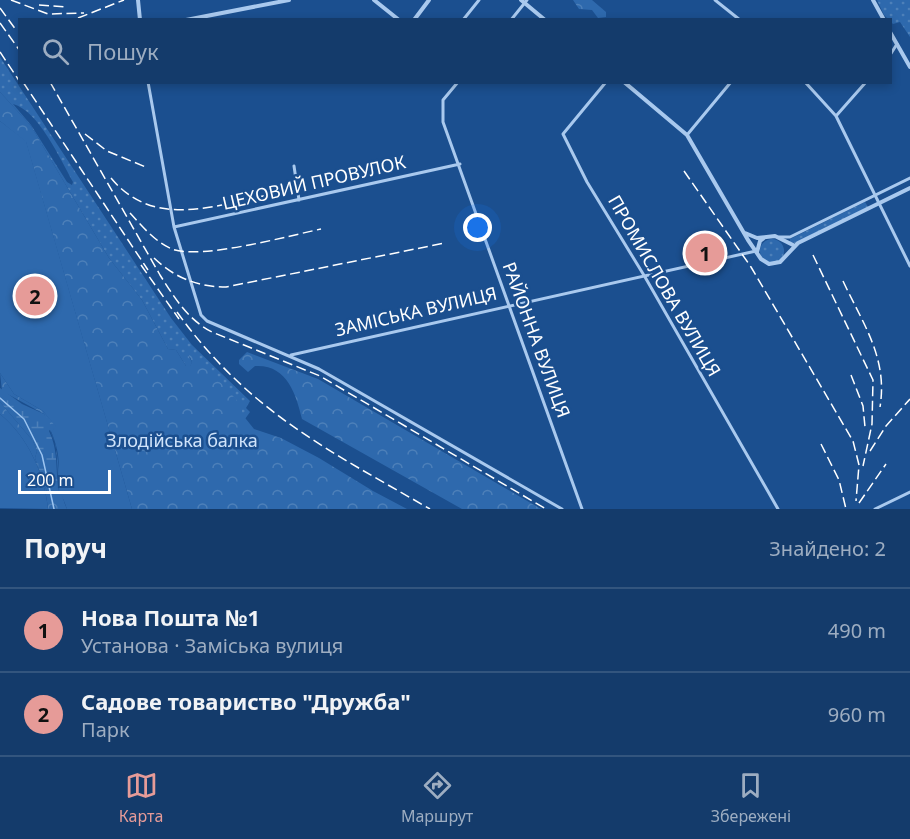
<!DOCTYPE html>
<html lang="uk">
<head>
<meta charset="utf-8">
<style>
	body { margin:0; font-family:"Noto Sans",sans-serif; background:#1d4271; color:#f1f3f6 }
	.scale { position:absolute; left:18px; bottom:15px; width:93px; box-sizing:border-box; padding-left:6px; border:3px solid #fff; border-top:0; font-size:16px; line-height:21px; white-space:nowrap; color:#fff; -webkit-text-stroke:4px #1b4f8f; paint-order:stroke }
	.you { position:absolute; left:478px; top:228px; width:21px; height:21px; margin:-15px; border:4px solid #fff; border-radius:50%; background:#1a73e8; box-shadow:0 0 0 9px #1a73e833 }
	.badge { display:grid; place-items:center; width:39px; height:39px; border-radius:50%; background:#e69b98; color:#111; font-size:20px; font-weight:700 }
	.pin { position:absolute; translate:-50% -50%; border:3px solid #fff; box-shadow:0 2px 6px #0006 }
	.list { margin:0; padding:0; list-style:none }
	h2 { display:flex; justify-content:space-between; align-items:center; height:78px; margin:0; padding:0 24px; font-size:26px }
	h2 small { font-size:20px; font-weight:400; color:#9dadc1 }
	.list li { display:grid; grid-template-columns:39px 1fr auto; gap:18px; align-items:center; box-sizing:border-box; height:84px; padding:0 24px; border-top:2px solid #33557e }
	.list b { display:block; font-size:22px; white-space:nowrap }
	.list p { margin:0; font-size:20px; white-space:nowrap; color:#9dadc1 }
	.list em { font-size:20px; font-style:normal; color:#9dadc1 }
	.icon { flex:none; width:33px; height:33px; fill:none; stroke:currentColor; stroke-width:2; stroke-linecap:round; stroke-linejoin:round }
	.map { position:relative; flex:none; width:910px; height:509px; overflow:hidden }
	.search { position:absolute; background:#143b6b; box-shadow:0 3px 9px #0003; left:18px; right:18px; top:18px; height:66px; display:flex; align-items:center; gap:15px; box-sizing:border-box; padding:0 21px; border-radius:0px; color:#9dadc1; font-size:22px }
	.sheet { height:246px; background:#143b6b }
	nav { display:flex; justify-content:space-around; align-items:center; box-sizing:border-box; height:84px; border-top:2px solid #33557e; background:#143b6b; font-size:16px; color:#9dadc1 }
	nav a { display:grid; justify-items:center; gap:3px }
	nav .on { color:#e69b98 }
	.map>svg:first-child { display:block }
	.grass { fill:url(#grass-dots); fill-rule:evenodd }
	.forest { fill:url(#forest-crowns) }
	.wetland { fill:url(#wetland-marsh) }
	.garden { fill:#2e69ad }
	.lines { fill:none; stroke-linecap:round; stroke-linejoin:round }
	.stream { stroke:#9cc4f0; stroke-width:1.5 }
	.minor { stroke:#a9c9ee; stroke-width:3 }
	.tertiary { stroke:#a9c9ee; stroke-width:4 }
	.rail { stroke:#fff; stroke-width:1.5; stroke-dasharray:10 4.5; stroke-linecap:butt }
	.labels { text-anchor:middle; stroke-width:5; stroke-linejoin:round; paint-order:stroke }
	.street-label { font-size:18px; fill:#fff; stroke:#1b4f8f }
	.park-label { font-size:18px; fill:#cfe3fa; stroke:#1b4f8f }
</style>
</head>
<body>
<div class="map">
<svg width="910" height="509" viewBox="0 0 910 509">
	<defs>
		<pattern id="grass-dots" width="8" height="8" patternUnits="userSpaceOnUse" patternTransform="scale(1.5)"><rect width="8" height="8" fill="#2e69ad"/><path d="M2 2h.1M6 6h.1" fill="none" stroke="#4d80b9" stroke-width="1.8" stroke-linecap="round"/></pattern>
		<pattern id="forest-crowns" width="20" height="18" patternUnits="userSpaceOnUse" patternTransform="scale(1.5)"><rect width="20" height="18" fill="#2e69ad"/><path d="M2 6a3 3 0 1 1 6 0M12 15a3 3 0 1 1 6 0" fill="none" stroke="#4d80b9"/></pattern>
		<pattern id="wetland-marsh" width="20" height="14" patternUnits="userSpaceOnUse" patternTransform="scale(1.5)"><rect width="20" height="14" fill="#2e69ad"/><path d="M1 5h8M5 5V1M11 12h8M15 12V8" fill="none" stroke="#4d80b9"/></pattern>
	</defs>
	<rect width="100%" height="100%" fill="#1b4f8f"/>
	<path class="grass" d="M877 0H910V37L900 22 893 24 884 15Z
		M0 57 171 318 192 345 250 401 246 408 250 412 245 419 188 355 192 362 190 367 186 366 176 350 168 349 142 300 109 258 31 126 0 92ZM13 104C39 111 60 159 73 182L72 185 67 182 31 125Z
		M865 202 868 207 795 243 790 242V239Z
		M760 251a12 12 0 1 1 24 0a12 12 0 1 1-24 0Z"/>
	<path class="forest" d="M573 0H592L606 12V17L598 18 592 10 579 9Z
		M0 92 31 126 109 258 142 300 168 349 176 350 186 366H190L192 362 187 351 193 352 242 406V414L254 429 281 438 319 458 373 491 407 509H132L26 142 0 121Z
		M247 352 318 379 541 509H462L302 419C296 394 287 364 255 366L248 372 239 364V360Z
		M0 373 14 394 43 411 57 427 51 432C62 457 56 485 67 509H48C44 473 28 437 0 414V402L33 441 37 451 35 458 47 492 59 491 56 446 44 414 2 391Z"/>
	<path class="wetland" d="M0 388 22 404 44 414 52 427 49 431C59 452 55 470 59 491L55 495 47 492 35 458 37 451 33 441 0 402Z"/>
	<path class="garden" d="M0 121 26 141 132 509H67C64 500 57 487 58 477 60 460 58 448 51 431L56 427 43 411 14 394 0 373Z
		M0 414C28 437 44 473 48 509L0 508Z"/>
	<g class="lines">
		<path class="stream" d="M0 398 24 419 42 455 54 509"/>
		<path class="minor" d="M715 0 740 20
			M463 20 479 0
			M511 20 527 0
			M890 55 897 44
			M148 82 174 227 201 315 207 321 319 369 562 509
			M458 82 443 100V122L582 509
			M606 82 563 134 587 182 645 277 778 509
			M805 82 836 116 910 266
			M836 116 866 82
			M687 135 731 82
			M294 166 299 200
			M174 227 460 164
			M779 237H790L910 178
			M291 355 756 251
			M875 509 910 492"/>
		<path class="tertiary" d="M138 0 140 20
			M374 0 399 20
			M521 0 545 20
			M873 0 884 20
			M186 20 289 0
			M414 20 429 0
			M890 32 910 67
			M624 82 687 135 748 240 761 259 769 264 780 262 798 243 910 188
			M745 233 757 238 775 236 793 245
			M757 252 760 241 764 238"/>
		<path class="rail" d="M11 0 48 14 84 13
			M39 5 67 7
			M0 8 16 30
			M78 18 124 0
			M0 23 20 51
			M0 52 20 82
			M23 82 148 270
			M50 82 160 275C174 297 188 320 212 332L320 376 546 509
			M85 134 107 151 148 168
			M684 171 751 267 853 441 859 465 856 501
			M111 178C153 229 214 206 268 195
			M130 213C142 226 155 242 172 249 201 260 288 236 321 229
			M813 255 873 380 872 424 863 466
			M154 258C175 278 198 287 226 287L445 243
			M141 265 179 319
			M843 281C863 324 888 358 880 407
			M177 312C248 411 328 450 430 509
			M851 375 863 406 865 427
			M821 444 839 480 846 509
			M870 451 886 426 910 399
			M859 503 886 464"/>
	</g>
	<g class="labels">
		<g class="street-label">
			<text transform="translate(314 183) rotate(-13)" y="6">ЦЕХОВИЙ ПРОВУЛОК</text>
			<text transform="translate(664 286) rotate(60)" y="6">ПРОМИСЛОВА ВУЛИЦЯ</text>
			<text transform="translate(416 312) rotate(-13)" y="6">ЗАМІСЬКА ВУЛИЦЯ</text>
			<text transform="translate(536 340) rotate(70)" y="6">РАЙОННА ВУЛИЦЯ</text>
		</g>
		<g class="park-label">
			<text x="182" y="447">Злодійська балка</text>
		</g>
	</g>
</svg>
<div class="scale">200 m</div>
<div class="you"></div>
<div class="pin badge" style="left:705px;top:253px">1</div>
<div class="pin badge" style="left:35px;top:296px">2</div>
<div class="search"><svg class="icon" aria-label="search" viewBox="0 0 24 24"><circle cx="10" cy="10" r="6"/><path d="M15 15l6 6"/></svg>Пошук</div>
</div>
<section class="sheet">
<h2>Поруч<small>Знайдено: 2</small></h2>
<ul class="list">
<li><span class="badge">1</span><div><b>Нова Пошта №1</b><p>Установа · Заміська вулиця</p></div><em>490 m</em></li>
<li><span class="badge">2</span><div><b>Садове товариство &quot;Дружба&quot;</b><p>Парк</p></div><em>960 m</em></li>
</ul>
</section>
<nav>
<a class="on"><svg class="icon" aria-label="map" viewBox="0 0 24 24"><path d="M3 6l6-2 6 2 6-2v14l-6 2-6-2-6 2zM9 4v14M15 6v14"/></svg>Карта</a>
<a><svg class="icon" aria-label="directions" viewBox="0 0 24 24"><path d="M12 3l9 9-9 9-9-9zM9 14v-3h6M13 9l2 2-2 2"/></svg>Маршрут</a>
<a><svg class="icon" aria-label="saved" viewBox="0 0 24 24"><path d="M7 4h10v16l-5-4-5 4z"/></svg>Збережені</a>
</nav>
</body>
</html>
